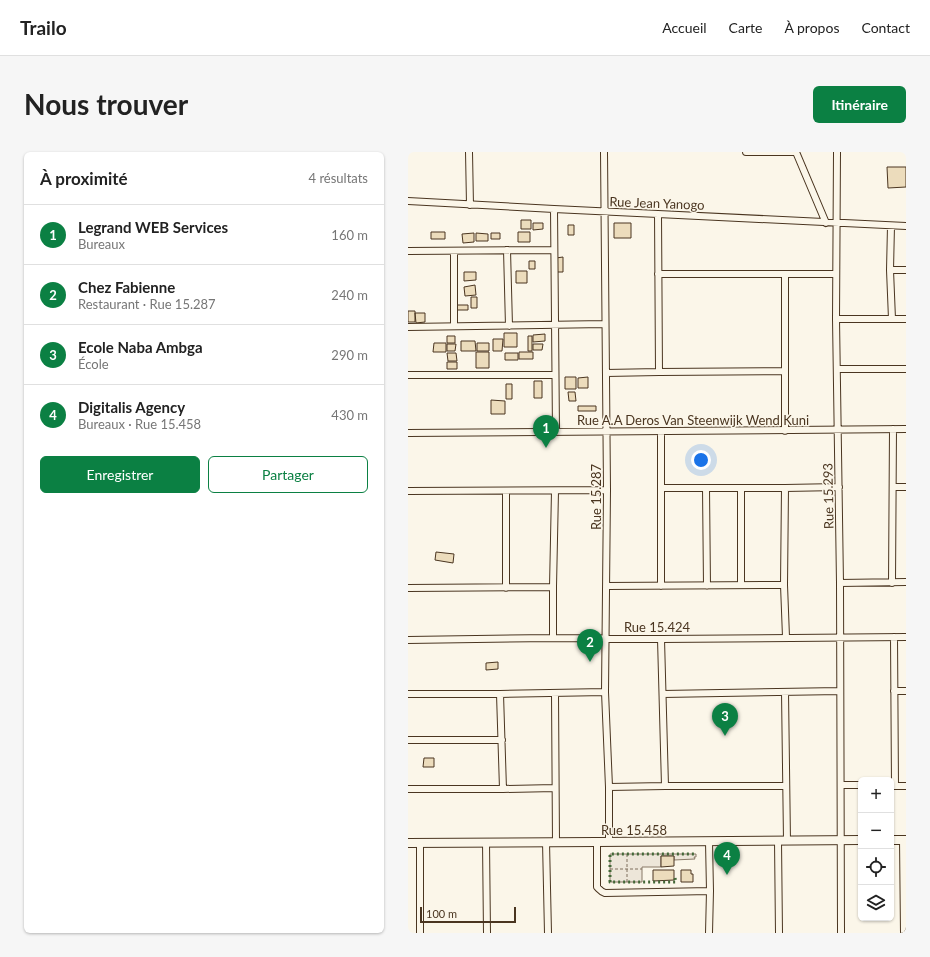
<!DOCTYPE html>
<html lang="fr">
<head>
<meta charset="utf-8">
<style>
	body { margin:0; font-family:Lato,sans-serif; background:#f6f6f6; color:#222 }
	.controls { position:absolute; right:12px; bottom:12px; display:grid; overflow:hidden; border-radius:6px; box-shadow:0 1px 3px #0004 }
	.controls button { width:36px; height:36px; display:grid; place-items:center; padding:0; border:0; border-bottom:1px solid #e0e0e0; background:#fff; color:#222; font:20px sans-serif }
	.scale { position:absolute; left:12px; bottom:10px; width:96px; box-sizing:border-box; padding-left:4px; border:2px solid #4a3520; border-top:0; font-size:11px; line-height:14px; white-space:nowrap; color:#4a3520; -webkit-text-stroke:3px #fbf6e9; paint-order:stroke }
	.you { position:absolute; left:293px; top:308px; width:14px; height:14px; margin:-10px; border:3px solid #fff; border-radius:50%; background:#1a73e8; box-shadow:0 0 0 6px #1a73e833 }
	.badge { display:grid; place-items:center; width:26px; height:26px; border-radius:50%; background:#0b8043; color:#fff; font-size:13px; font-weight:700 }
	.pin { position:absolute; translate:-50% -33px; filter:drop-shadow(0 1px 2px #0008) }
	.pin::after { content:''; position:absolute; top:21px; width:14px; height:12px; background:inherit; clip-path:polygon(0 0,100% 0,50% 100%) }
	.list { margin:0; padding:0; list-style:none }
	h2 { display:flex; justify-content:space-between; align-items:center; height:52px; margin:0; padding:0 16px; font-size:17px }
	h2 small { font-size:13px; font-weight:400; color:#767676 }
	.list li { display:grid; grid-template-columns:26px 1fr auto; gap:12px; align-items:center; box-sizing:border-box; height:60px; padding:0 16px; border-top:1px solid #e0e0e0 }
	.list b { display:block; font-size:15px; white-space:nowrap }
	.list p { margin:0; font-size:13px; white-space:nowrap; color:#767676 }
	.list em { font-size:13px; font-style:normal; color:#767676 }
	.actions { display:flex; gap:8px; padding:12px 16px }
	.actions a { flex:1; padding:9px 0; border:1px solid #0b8043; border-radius:6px; text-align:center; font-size:14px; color:#0b8043 }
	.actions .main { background:#0b8043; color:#fff }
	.icon { flex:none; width:22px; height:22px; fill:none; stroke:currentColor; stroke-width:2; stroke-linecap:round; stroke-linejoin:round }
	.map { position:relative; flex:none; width:498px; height:781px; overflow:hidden; border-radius:6px }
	header { display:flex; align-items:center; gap:24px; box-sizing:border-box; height:56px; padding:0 20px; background:#fff; border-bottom:1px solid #e0e0e0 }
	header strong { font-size:19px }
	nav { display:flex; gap:22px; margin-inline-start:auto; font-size:14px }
	.intro { display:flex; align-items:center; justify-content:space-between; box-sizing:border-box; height:96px; padding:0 24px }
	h1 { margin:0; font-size:28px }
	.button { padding:10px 18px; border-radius:6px; background:#0b8043; color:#fff; font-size:14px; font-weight:700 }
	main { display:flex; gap:24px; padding:0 24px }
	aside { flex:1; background:#fff; border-radius:6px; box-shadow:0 1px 3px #0004 }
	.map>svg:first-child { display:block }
	.green { fill:#ede6d9; stroke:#887966 }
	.building { fill:#ecdcbc; stroke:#4a3520 }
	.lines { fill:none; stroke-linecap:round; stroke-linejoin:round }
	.minor-casing { stroke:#4a3520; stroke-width:8 }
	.secondary-casing { stroke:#4a3520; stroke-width:10 }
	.path { stroke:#7f6f5c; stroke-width:1; stroke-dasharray:3 2; stroke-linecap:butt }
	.minor { stroke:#fbf6e9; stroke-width:6 }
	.secondary { stroke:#fbf6e9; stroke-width:8 }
	.hedge { stroke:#436837; stroke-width:3; stroke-dasharray:2 3; stroke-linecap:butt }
	.labels { text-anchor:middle; stroke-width:3; stroke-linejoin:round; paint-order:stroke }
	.street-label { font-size:13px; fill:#4a3520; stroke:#fbf6e9 }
</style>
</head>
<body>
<header>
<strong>Trailo</strong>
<nav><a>Accueil</a><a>Carte</a><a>À propos</a><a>Contact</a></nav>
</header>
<div class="intro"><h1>Nous trouver</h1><a class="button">Itinéraire</a></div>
<main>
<aside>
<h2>À proximité<small>4 résultats</small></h2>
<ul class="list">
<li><span class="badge">1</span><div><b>Legrand WEB Services</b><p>Bureaux</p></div><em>160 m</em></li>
<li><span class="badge">2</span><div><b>Chez Fabienne</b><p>Restaurant · Rue 15.287</p></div><em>240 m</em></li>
<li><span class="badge">3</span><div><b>Ecole Naba Ambga</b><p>École</p></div><em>290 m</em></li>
<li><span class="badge">4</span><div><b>Digitalis Agency</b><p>Bureaux · Rue 15.458</p></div><em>430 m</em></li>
</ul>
<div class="actions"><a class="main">Enregistrer</a><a>Partager</a></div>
</aside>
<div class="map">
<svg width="498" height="781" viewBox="0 0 498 781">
	<rect width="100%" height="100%" fill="#fbf6e9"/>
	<path class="green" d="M202 702H288V705H286L287 707 266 708V704H253V715H234V730H202Z"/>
	<path class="building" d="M479 15H498V35L480 36Z
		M113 68H123V77H113Z
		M125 71H135V77L125 78Z
		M206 71H223V86H206Z
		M160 73H166V83H160Z
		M23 80H37V87H23Z
		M110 80H122V90H110Z
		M66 81V90L55 91 54 82Z
		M68 81 80 82V89H68Z
		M83 81H92V87H83Z
		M155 105V120H148V106Z
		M121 109H127V117H121Z
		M108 119H119V131H108Z
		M56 120H68V128L56 129Z
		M67 133 68 143 57 144 56 135Z
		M63 145H69V156H63Z
		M48 153H60V158H48Z
		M0 159H7V170H0Z
		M7 161H17V170L8 171Z
		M96 181H109V195H96Z
		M137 182V189L125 190V183Z
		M39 184H47V191H39Z
		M120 184H124V199H120Z
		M85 187H95L94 199H85Z
		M53 189H67L68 199H53Z
		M26 191H38V200H25Z
		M69 191H81V199H69Z
		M39 192H48L47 199H39Z
		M125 192H135L134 198H125Z
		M68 200H81V216H68Z
		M111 200H125V207H111Z
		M39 201H48L49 209H40Z
		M97 201H110V208H97Z
		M39 210H49V217H39Z
		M157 225H168V237H157Z
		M180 225V236H170V226Z
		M126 229H134V246H126Z
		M98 232H104V247H98Z
		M160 240H167L168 249H161Z
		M83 248 97 249V262H83Z
		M170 254H188V259H170Z
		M28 400 46 402 45 411 27 408Z
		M90 510V517L78 518V511Z
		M16 606H26V615H15Z
		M253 704H266V714L253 715Z
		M245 718H266V728L245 729Z
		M273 718H283V722H285V730H273Z"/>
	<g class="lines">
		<defs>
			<path id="minor" d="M61 0 62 53
				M196 0 199 338 197 540 201 635V690
				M338 0H388
				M388 0 418 71
				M429 0 428 167 432 431 433 781
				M0 49 146 57 250 62 498 74
				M146 57 148 280
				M250 62 251 220
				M483 74 482 118 484 167
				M99 98 101 174
				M0 99 146 98
				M482 118H498
				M250 122H428
				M377 122V279
				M428 167H498
				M46 174V99
				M0 175 197 172
				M429 217H498
				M198 221 251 220 377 219
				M0 223H147
				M253 279V434
				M0 281 498 277
				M485 335H498
				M253 336H377L431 335
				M298 336 299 434
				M333 336V433
				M377 336 376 433 378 485
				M0 339 199 338
				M98 339V436
				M432 431 498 430
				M484 431 485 277
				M199 434 376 433
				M0 436 145 435
				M486 485 487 634
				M145 486V435L147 339
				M253 487 257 634
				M0 488 145 486 253 487 498 485
				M486 539H498
				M377 540 379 689
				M0 542H92L197 540
				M92 542 95 637
				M147 542 148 690
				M255 542 432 539
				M0 588H94
				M433 633H453
				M485 634H498
				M201 635 257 634H378
				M0 637H95L147 636
				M495 688 496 781
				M370 689 371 781
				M78 690 79 781
				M138 690 140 781
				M189 690V735C192 738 193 740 197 741L302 739
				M301 690 302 739 301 781
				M12 781V690"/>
			<path id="secondary" d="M483 688H498
				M0 691 189 690 453 688"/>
		</defs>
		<use href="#minor" class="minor-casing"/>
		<use href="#secondary" class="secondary-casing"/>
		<path class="path" d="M219 702V730
			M202 717H234"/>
		<use href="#minor" class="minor"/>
		<use href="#secondary" class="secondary"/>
		<path class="hedge" d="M267 726 268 730H202V702H288"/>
	</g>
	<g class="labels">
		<g class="street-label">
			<text transform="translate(249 51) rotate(2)" y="5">Rue Jean Yanogo</text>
			<text x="285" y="273">Rue A.A Deros Van Steenwijk Wend Kuni</text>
			<text transform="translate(420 344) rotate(-91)" y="5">Rue 15.293</text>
			<text transform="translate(188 345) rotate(-90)" y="5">Rue 15.287</text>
			<text x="249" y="480">Rue 15.424</text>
			<text x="226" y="683">Rue 15.458</text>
		</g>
	</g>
</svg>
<div class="controls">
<button>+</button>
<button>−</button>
<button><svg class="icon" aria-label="locate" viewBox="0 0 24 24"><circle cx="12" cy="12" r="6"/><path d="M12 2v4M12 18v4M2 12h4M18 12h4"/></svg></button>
<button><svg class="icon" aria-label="layers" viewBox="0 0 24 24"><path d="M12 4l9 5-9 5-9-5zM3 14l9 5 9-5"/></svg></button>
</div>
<div class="scale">100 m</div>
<div class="you"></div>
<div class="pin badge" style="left:138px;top:296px">1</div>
<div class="pin badge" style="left:182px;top:510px">2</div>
<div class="pin badge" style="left:317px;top:584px">3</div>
<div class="pin badge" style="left:319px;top:723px">4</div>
</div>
</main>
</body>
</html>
